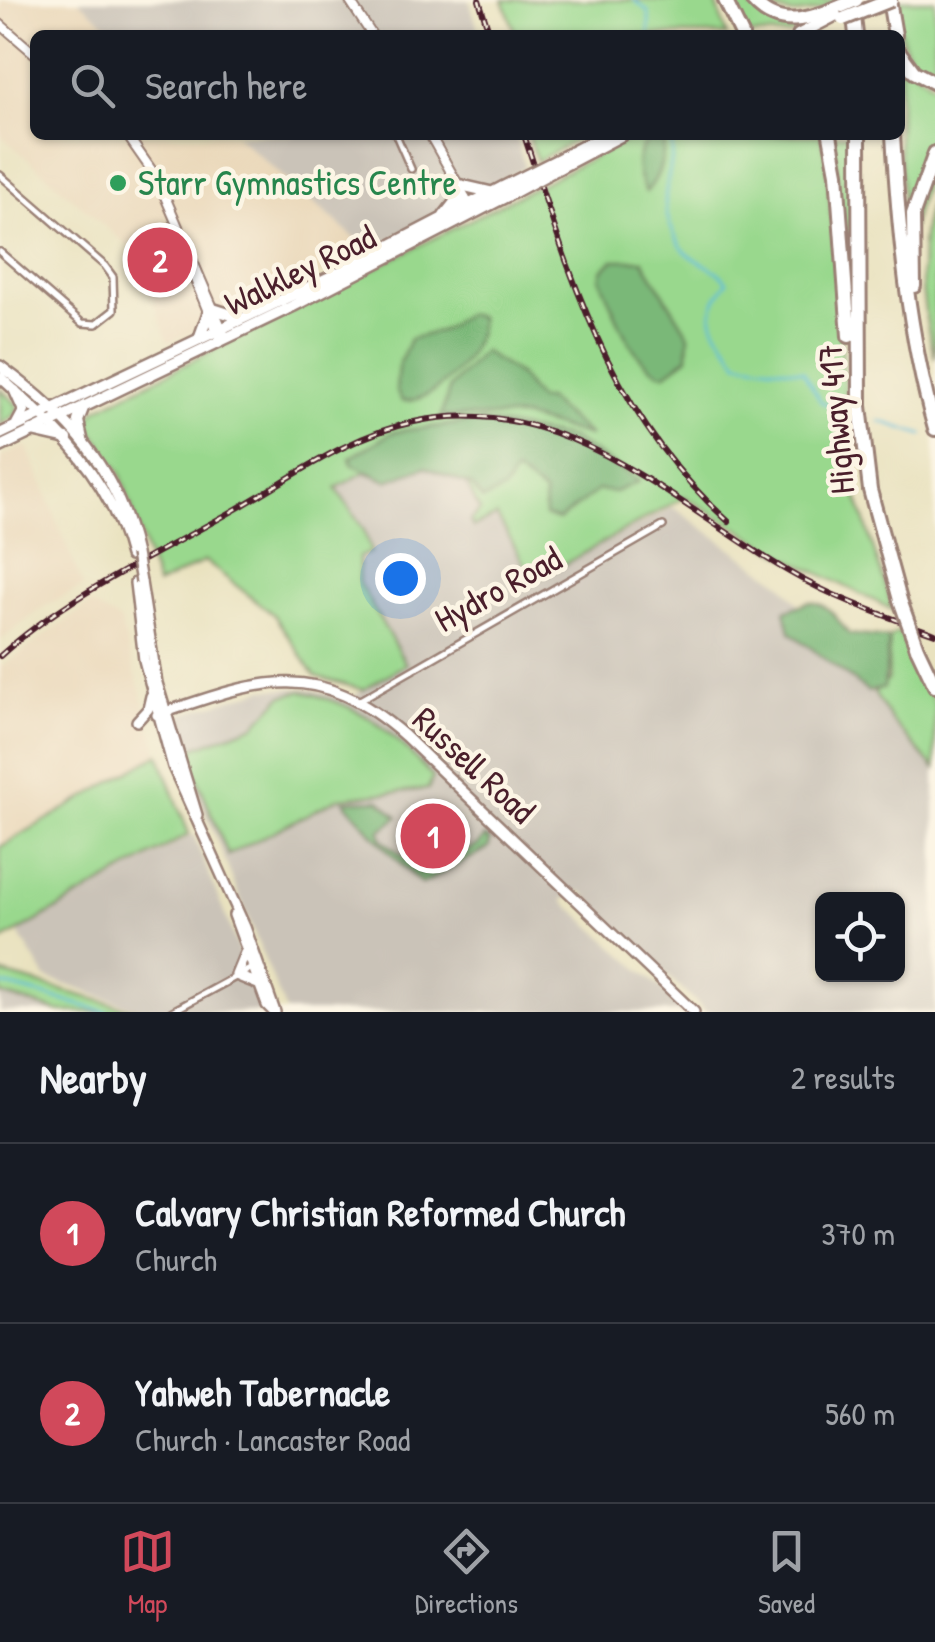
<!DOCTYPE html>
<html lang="en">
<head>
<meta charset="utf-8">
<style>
	body { margin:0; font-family:"Patrick Hand",sans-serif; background:#242831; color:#f1f3f6 }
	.controls { position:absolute; right:30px; bottom:30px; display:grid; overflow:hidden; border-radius:15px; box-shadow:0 2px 8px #0004 }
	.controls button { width:90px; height:90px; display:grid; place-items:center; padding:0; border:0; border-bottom:2px solid #363941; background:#171b24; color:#f1f3f6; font:50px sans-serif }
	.you { position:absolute; left:400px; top:578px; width:35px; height:35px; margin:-25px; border:8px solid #fff; border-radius:50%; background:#1a73e8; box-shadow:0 0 0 15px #1a73e833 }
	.badge { display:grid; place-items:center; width:65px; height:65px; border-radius:50%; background:#d1495b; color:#fff; font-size:32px; font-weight:700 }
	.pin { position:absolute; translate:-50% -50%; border:5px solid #fff; box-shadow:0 2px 10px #0006 }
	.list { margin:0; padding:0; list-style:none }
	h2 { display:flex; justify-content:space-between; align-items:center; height:130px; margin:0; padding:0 40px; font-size:42px }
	h2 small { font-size:32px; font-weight:400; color:#9ea1a6 }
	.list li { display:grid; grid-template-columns:65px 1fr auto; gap:30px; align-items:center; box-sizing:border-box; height:180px; padding:0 40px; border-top:2px solid #363941 }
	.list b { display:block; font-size:38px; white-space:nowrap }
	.list p { margin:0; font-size:32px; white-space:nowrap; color:#9ea1a6 }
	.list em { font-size:32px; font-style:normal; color:#9ea1a6 }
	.icon { flex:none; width:55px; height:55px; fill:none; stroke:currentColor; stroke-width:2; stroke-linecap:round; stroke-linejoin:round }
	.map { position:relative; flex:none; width:935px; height:1012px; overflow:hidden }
	.search { position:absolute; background:#171b24; box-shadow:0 2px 8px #0004; left:30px; right:30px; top:30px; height:110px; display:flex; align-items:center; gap:25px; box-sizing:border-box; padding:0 35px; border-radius:15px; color:#9ea1a6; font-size:38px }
	.sheet { height:490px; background:#171b24 }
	nav { display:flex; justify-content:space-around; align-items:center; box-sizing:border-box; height:140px; border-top:2px solid #363941; background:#171b24; font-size:28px; color:#9ea1a6 }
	nav a { display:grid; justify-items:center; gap:5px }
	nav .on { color:#d1495b }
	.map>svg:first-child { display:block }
	.built { fill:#ead8ba }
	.industrial { fill:#cac3b8; fill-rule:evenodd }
	.green { fill:#99d88d; stroke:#727c5c; stroke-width:2.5 }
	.forest { fill:#7ab878; stroke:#626c52; stroke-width:2.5 }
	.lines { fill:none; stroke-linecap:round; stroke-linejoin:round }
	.stream { stroke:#5cbcda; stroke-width:2.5 }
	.minor-casing { stroke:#9a8075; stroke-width:10 }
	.tertiary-casing { stroke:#9a8075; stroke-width:12 }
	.secondary-casing { stroke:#9a8075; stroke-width:14 }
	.primary-casing { stroke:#9a8075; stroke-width:15 }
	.motorway-casing { stroke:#9a8075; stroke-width:18 }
	.minor { stroke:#fff; stroke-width:5 }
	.tertiary { stroke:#fff; stroke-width:8 }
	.secondary { stroke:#fff; stroke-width:9 }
	.primary { stroke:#fff; stroke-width:10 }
	.motorway { stroke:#fff; stroke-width:12 }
	.rail-casing { stroke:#4a1f2b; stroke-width:6 }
	.rail { stroke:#fcf5e5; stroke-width:2.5; stroke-dasharray:8; stroke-linecap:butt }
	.secondary-bridge-casing { stroke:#9a8075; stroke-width:14; stroke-linecap:butt }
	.primary-bridge-casing { stroke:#9a8075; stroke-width:15; stroke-linecap:butt }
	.motorway-bridge-casing { stroke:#9a8075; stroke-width:18; stroke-linecap:butt }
	.secondary-bridge { stroke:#fff; stroke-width:9 }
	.primary-bridge { stroke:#fff; stroke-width:10 }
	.motorway-bridge { stroke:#fff; stroke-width:12 }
	.leisure-dot { fill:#2e9e5b; stroke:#fcf5e5; stroke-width:4 }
	.labels { text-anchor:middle; stroke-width:9; stroke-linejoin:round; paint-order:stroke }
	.leisure-label { font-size:35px; fill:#27864d; stroke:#fcf5e5; text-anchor:start }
	.street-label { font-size:35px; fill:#4a1f2b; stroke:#fcf5e5 }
</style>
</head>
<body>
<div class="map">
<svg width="935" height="1012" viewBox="0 0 935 1012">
	<rect width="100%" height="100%" fill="#fcf5e5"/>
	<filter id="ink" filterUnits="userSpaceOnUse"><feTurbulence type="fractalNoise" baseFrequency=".01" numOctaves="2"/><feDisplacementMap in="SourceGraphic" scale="20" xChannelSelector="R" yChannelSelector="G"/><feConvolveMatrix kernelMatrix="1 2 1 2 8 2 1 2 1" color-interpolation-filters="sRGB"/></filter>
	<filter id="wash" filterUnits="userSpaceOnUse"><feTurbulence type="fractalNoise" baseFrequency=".0048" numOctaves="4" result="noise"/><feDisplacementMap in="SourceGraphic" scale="40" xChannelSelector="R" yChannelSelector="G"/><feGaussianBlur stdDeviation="2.25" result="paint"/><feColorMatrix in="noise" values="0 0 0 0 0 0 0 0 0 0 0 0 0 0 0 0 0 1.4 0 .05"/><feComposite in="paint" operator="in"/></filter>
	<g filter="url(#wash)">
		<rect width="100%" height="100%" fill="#e9e2bf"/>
		<path class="built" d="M0 0H78L119 35H35V135H235L370 251 168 343 138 255 0 135Z
			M27 445 83 587 45 606 0 641V458Z
			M90 604 120 621 159 754 0 848V667Z"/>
		<path class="industrial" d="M78 0H469L480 35H119Z
			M235 135H515L525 167 370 251Z
			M425 467 466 483 481 512 473 527 497 516 535 580 673 507 782 584 935 769V1012H707L612 925 582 891 562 900 687 1012H286L184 759 177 729 183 714 264 689 307 688 349 699 406 664 358 583 359 557 371 552 364 530 336 488 365 472 387 481ZM822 899H898V974H822Z
			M193 834 263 1012H147L46 978 18 932Z
			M0 992 70 1012H0Z"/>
		<path class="green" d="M503 0H715L727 35H510L514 29Z
			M727 0H749L801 29 789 35H744Z
			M757 0H844C807 14 793 23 757 0Z
			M901 0H935V77C904 63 900 34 893 4Z
			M900 59 935 86V149L906 246 898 135Z
			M528 135H586L537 161Z
			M637 135H821L827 163 853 484 893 610 788 558 685 497 534 581 497 516 473 527 470 521 480 511 466 483 425 467 387 481 365 472 336 488 364 530 371 552 359 557V583L406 664 363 690 315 676 274 615 205 561 157 585 120 472 86 422 97 409Z
			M833 135H851L852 314Z
			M935 188V358C920 306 914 239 935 188Z
			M0 389 18 405 16 414 0 425Z
			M899 632 935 704V769L892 721 874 693 888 680 889 638Z
			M302 691C370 709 385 727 433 777L428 789 339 798 228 855 186 751 255 725 282 696Z
			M159 754 189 834 0 942V847Z
			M0 973 141 1012H60L0 994Z"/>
		<path class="forest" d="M658 135 664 140C664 158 659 178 646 192 634 171 632 146 658 135Z
			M613 260H643L689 335 688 357 665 374C631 366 614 308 600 279L602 270Z
			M466 314 479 317C484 349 436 404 402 401L396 391 398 367 410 339 443 330Z
			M483 351 519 375 538 400 547 399 590 436 523 417 441 416 450 387Z
			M480 421 571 438 639 481 615 492 598 490 559 520 545 516 544 493 515 472 504 490 482 500 472 486 425 467 387 481 352 464 350 458 393 432Z
			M808 602C830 602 837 620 849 634L889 638 884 688 868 692 790 632 785 611Z
			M380 800 398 817 380 831 382 839 422 872 478 845 485 837 490 840 489 848 422 884C393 858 369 830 344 801Z"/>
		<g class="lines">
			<path class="stream" d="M634 0 649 12V35
				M670 135C681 170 648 193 679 243 691 264 716 264 727 282 697 324 716 324 738 362L803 371 821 402 838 407
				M880 421 923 435
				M0 984 107 1012"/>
		</g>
	</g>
	<g filter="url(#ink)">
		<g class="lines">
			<defs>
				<path id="minor" d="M396 135 411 169
					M0 175 105 266 113 277 114 310 96 324 82 323 0 252
					M360 700 663 526
					M171 1012 252 968"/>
				<path id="tertiary" d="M349 0 372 35
					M0 24 35 54
					M127 135 157 178 226 338
					M430 135 472 209
					M450 172 465 209
					M181 245 217 334"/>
				<path id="secondary" d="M0 366C70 417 117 468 136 554
					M0 377C59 430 110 477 130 556
					M141 582 157 683 197 815
					M135 583 144 660 173 767 245 927 275 1012
					M157 715C261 679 316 658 405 736L694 1012
					M137 721 148 709 151 696
					M234 915 267 1005 274 1012
					M245 953 236 975 258 984"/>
				<path id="primary" d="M798 35 842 12
					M557 160 605 135
					M559 168 622 135
					M460 185 490 192
					M444 216 455 202 456 191
					M213 309 238 317
					M200 336 208 314
					M15 391 24 411 17 424
					M32 431 67 439
					M0 434 330 277 503 187
					M82 439 78 421 84 406
					M0 447 293 306 507 196"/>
				<path id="motorway" d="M725 0 742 35
					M752 0C778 31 809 19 842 6
					M889 0 895 35
					M853 7 856 35
					M900 53 914 72 935 83
					M830 135 837 173 849 336
					M859 135 860 406 870 490 900 600
					M893 135C899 234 908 333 935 429
					M914 286 913 214 935 153
					M917 648 935 686"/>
			</defs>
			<use href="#minor" class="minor-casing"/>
			<use href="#tertiary" class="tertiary-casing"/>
			<use href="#secondary" class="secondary-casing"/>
			<use href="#primary" class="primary-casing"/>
			<use href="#motorway" class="motorway-casing"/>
			<use href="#minor" class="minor"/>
			<use href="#tertiary" class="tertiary"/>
			<use href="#secondary" class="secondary"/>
			<use href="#primary" class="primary"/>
			<use href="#motorway" class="motorway"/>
			<defs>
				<path id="rail" d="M479 0 490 35
					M524 135C573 283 609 414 729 522
					M0 656C68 594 158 554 238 508 294 476 350 435 414 422 562 390 671 503 789 572 835 599 886 616 935 634"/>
			</defs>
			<use href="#rail" class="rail-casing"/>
			<use href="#rail" class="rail"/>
			<defs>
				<path id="secondary-bridge" d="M136 554 141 582"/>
				<path id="primary-bridge" d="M503 187 557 160
					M507 196 559 168"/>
				<path id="motorway-bridge" d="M842 6 856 0
					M843 19 891 0
					M900 600 917 648"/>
			</defs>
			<use href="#secondary-bridge" class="secondary-bridge-casing"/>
			<use href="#primary-bridge" class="primary-bridge-casing"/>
			<use href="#motorway-bridge" class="motorway-bridge-casing"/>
			<use href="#secondary-bridge" class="secondary-bridge"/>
			<use href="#primary-bridge" class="primary-bridge"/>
			<use href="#motorway-bridge" class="motorway-bridge"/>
		</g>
	</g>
	<circle class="leisure-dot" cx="118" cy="183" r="10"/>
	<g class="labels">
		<g class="leisure-label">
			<text x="138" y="195">Starr Gymnastics Centre</text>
		</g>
		<g class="street-label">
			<text transform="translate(300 270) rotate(-26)" y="12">Walkley Road</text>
			<text transform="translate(836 419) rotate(-95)" y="12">Highway 417</text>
			<text transform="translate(498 589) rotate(-29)" y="12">Hydro Road</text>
			<text transform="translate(474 765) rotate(43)" y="12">Russell Road</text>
		</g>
	</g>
</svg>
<div class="controls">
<button><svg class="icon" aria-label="locate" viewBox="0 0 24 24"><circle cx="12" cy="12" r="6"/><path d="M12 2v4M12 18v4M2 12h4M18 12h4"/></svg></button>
</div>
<div class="you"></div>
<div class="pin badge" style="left:433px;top:836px">1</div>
<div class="pin badge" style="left:160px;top:260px">2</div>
<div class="search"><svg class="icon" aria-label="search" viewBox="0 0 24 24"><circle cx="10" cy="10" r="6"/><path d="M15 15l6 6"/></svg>Search here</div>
</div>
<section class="sheet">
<h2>Nearby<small>2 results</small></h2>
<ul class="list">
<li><span class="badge">1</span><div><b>Calvary Christian Reformed Church</b><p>Church</p></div><em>370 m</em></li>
<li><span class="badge">2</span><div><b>Yahweh Tabernacle</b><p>Church · Lancaster Road</p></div><em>560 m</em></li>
</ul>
</section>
<nav>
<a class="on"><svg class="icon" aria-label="map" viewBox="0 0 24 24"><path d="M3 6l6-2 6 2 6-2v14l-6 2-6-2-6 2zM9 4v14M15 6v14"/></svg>Map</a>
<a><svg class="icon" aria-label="directions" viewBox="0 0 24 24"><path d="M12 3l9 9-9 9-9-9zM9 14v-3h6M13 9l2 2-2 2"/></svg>Directions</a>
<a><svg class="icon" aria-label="saved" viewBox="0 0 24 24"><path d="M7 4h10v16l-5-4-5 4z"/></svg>Saved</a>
</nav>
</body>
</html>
